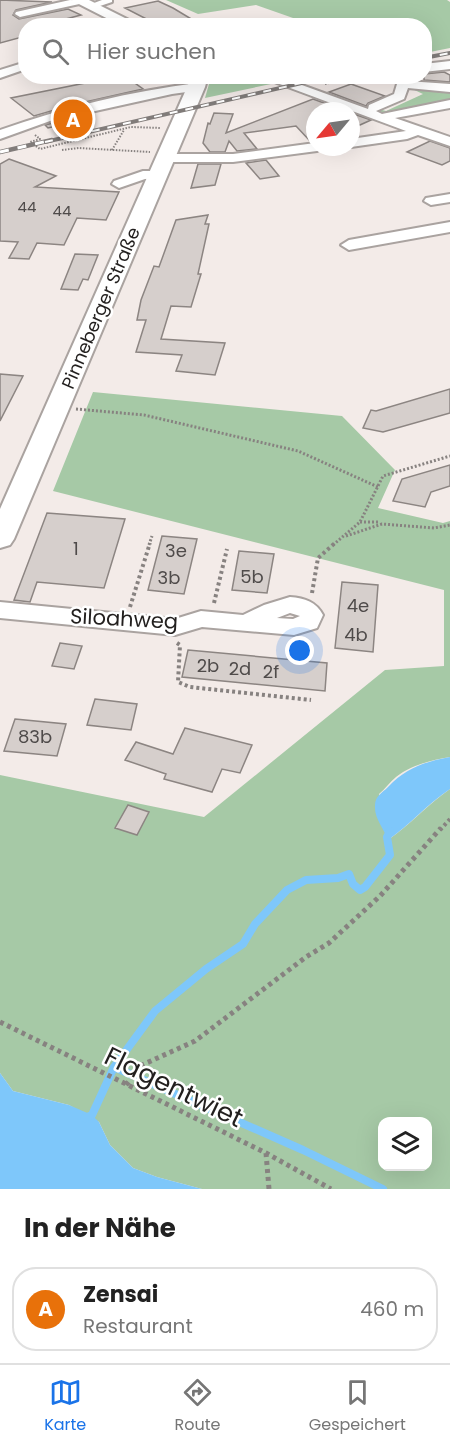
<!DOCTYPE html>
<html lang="de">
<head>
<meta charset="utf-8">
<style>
	body { margin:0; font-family:Poppins,sans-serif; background:#f2f2f2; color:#222 }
	.controls { position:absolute; right:18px; bottom:18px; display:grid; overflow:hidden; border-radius:12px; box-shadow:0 6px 24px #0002 }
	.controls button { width:54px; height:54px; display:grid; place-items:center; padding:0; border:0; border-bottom:2px solid #e0e0e0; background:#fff; color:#222; font:30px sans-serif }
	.compass { position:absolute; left:306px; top:102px; width:54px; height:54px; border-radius:50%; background:#fff; box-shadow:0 6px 24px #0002; rotate:241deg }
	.you { position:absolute; left:300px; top:651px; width:21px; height:21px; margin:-15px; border:4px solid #fff; border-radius:50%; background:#1a73e8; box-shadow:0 0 0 9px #1a73e833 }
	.badge { display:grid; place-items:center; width:39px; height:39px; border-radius:50%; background:#1a73e8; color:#fff; font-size:20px; font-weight:700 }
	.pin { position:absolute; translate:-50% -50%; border:3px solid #fff; box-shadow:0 2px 6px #0006 }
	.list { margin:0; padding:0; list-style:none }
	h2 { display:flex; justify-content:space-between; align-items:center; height:78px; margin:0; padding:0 24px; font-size:26px }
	h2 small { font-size:20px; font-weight:400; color:#767676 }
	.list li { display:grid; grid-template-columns:39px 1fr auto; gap:18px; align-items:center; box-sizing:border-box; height:84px; margin:0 12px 12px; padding:0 12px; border:2px solid #e0e0e0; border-radius:24px }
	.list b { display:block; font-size:22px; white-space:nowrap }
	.list p { margin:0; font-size:20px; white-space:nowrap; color:#767676 }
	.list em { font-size:20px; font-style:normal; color:#767676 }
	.icon { flex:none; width:33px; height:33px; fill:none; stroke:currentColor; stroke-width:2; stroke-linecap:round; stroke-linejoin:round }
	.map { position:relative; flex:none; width:450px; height:1189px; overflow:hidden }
	.search { position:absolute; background:#fff; box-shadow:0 6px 24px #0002; left:18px; right:18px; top:18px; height:66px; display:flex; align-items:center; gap:15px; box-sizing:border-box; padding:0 21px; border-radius:24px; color:#767676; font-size:22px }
	.sheet { height:174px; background:#fff }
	nav { display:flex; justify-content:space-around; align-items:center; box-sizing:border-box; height:84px; border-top:2px solid #e0e0e0; background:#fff; font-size:16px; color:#767676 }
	nav a { display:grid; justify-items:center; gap:3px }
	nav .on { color:#1a73e8 }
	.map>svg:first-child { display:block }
	.green { fill:#a6c9a6; fill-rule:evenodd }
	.water { fill:#7ec7fa }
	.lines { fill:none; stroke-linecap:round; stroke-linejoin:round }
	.stream { stroke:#7ec7fa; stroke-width:8 }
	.building { fill:#d6cfcc; stroke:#8c8582; stroke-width:1.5 }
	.minor-casing { stroke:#aaa3a0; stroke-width:4 }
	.major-casing { stroke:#aaa3a0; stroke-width:4 }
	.path-far3 { stroke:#878280; stroke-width:2; stroke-dasharray:1.5 1.5; stroke-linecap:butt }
	.path-far2 { stroke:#878280; stroke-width:3; stroke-dasharray:2 2; stroke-linecap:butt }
	.path-far1 { stroke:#878280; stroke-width:4; stroke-dasharray:3 3; stroke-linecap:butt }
	.path { stroke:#878280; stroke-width:5; stroke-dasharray:4 4; stroke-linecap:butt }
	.minor { fill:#fff; fill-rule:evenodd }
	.major { fill:#fff; fill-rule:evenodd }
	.rail-far1-casing { stroke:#817c7a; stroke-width:4 }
	.rail-casing { stroke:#817c7a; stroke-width:4.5 }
	.rail-far1 { stroke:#fff; stroke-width:2; stroke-dasharray:8; stroke-linecap:butt }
	.rail { stroke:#fff; stroke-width:3; stroke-dasharray:9; stroke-linecap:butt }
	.labels { text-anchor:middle; stroke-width:5; stroke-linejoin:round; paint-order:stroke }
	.far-number-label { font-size:15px; fill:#4f4b4a }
	.far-street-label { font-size:18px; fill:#221f1e; stroke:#fff }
	.number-label { font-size:18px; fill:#4f4b4a }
	.street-label { font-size:21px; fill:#221f1e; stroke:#fff }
	.near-street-label { font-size:26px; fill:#221f1e; stroke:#fff }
</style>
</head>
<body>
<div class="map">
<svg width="450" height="1189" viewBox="0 0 450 1189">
	<rect width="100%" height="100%" fill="#f3ebe8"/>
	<path class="green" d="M166 0H447L450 2V48L425 53 424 26 313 25 256 5 198 14Z
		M211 77H250L271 84 205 98Z
		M408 87 445 92 446 90H450V103L381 113 375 110 379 109 386 111 423 94Z
		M93 392 342 416 395 470 378 508 443 523 450 521V757C432 760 411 765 396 777 390 782 385 789 379 794L388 840C410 825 428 804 450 789V1189H202L157 1177 133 1168 110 1145 99 1122 69 1105 13 1091 0 1073V775L204 817 385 670 444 666V590L53 491ZM382 1122H428V1166H382Z"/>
	<path class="water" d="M450 757V789C427 804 410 825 388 840 384 828 374 819 375 805 375 796 382 793 388 787 406 768 424 762 450 757Z
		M0 1073 13 1091 69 1105 92 1115 99 1122 110 1145 133 1168 157 1177 202 1189H0Z"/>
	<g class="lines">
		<path class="stream" d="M114 1067 303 1150 383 1189
			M85 1118 92 1115 114 1067 155 1011 206 969 243 944 255 924 287 890 306 880 338 878 349 874 353 884 360 890 365 887 390 855 387 837 390 831"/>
	</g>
	<path class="building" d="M0 0 52 2 16 10 13 15 19 19 68 9 81 15 39 26H26V36L0 43Z
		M158 1 173 8 203 26H160L125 8Z
		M444 72 450 75V82L424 80V74Z
		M120 76H125L143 89 72 105 34 116 11 98Z
		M351 84 385 96 368 103 366 106 329 92Z
		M313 99 346 111H315V141H310L296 126 244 133 257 149 237 151 229 141 225 152H210L203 143 208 123 210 124 214 113 233 114 226 133Z
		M351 113 371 120 351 129Z
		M86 115 92 121 68 126 65 124 48 128 45 125Z
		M430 141 450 148V161L442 165 407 152Z
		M9 159 56 176 35 187 119 192 106 220 77 218 64 245 37 243 29 259 9 258 18 242 0 241V164Z
		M266 160 279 176 260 179 246 163Z
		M198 164H221L215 185 191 188Z
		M208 215 205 224H209L198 274H201L191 307 171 306 161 339 225 343 215 375 176 371 182 355 136 352 146 320H137L141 300 154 266 159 267 176 220Z
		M75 254 98 255 88 280 83 279 78 290 61 289Z
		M0 374 23 376 0 421Z
		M450 389V413L383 432 363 428 371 410 376 411Z
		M450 465V486L431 492 425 507 393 501 402 479Z
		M47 513 125 519 104 588 37 582 30 602 14 600Z
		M162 536 197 539 184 594 148 590Z
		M239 551 274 554 267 593 232 590Z
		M342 582 378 585 373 652 335 648Z
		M60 643 82 646 74 669 52 666Z
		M188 650 327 663 325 691 182 677Z
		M95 699 137 704 131 730 87 725Z
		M15 719 66 724 57 756 4 751Z
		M185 728 252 745 240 773 222 769 212 792 164 779 166 774 125 760 136 742 173 754Z
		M128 805 149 812 137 835 115 828Z"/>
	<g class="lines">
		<defs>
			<path id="minor" d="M70 0 85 1 84 3 20 17 15 14 16 12Z
				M102 0H112V2L91 9 86 6Z
				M450 61V69L424 72V64Z
				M26 62V69L0 78V70Z
				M258 76H277L368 109 369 105 394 94 397 84 393 76H405L407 81 450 84V92L408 88 404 99 376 111 382 114 450 100V108L395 118 450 137V146L418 135 407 139 351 147V139L406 131Z
				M197 83 201 84 203 87 201 90 172 94 50 121 0 139V130C63 108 131 91 197 83Z
				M315 143V147H324L317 151 233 162H166L159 158 166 154H233Z
				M143 171H159L166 175 164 178 145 179 119 188 112 184 114 181Z
				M450 194V202L431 205 424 201 426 198Z
				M450 222V232L349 250 341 245 349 240Z
				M290 597C305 598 316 602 323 615L317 628 294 635 202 627 175 635 0 618V602L175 619 201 611 243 615 264 605ZM290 613 300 616 293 619 277 618Z"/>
			<path id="major" d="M71 0H89L141 26H122Z
				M192 76H208L205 87 14 539 10 545 0 548V509Z"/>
		</defs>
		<use href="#minor" class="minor-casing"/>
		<use href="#major" class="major-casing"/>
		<path class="path-far3" d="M213 82 251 80
			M325 84 354 76
			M35 135 40 139 30 142 40 149 131 127 161 128
			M62 150 79 148 150 152
			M112 150 124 130"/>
		<path class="path-far2" d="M76 409 144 415 298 451 378 487
			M360 522H378
			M346 536 382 524 434 528 450 525
			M149 545 152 536
			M333 545 360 522 383 476 450 456"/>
		<path class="path-far1" d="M312 593 318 558 335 543
			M214 603 227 549
			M130 607 150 543
			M177 643 180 645 178 682 190 687 311 700
			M440 830 450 819"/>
		<path class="path" d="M0 1022 266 1153 331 1189
			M126 1085 142 1065 195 1041 306 957 329 943 380 896 441 828
			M266 1153 269 1189"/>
		<use href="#minor" class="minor"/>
		<use href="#major" class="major"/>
		<defs>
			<path id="rail-far1" d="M424 58 450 53
				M45 142 332 76"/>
			<path id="rail" d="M0 152 52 140"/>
		</defs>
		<use href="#rail-far1" class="rail-far1-casing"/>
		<use href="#rail" class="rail-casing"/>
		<use href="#rail-far1" class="rail-far1"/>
		<use href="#rail" class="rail"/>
	</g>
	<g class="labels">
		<g class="far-number-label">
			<text x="27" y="212">44</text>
			<text x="62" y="216">44</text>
		</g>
		<g class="far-street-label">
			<text transform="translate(101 308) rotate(-67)" y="6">Pinneberger Straße</text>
		</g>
		<g class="number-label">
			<text x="76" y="555">1</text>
			<text x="176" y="557">3e</text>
			<text x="252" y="583">5b</text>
			<text x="169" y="584">3b</text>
			<text x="358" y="612">4e</text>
			<text x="356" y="641">4b</text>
			<text x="208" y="672">2b</text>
			<text x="240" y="675">2d</text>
			<text x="271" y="678">2f</text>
			<text x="35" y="743">83b</text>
		</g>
		<g class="street-label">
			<text transform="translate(124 619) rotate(3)" y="7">Siloahweg</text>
		</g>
		<g class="near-street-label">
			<text transform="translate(174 1087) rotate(26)" y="9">Flagentwiet</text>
		</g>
	</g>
</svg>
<div class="controls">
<button><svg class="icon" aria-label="layers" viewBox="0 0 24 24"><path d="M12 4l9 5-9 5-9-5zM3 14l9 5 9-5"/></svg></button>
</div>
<svg class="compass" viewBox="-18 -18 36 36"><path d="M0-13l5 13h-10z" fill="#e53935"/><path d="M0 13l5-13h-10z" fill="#767676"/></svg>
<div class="you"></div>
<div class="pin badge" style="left:73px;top:119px;background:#e8710a">A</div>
<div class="search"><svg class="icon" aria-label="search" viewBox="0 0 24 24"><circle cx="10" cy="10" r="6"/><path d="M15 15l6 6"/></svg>Hier suchen</div>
</div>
<section class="sheet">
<h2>In der Nähe<small></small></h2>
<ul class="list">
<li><span class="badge" style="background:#e8710a">A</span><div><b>Zensai</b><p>Restaurant</p></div><em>460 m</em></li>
</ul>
</section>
<nav>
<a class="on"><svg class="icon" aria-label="map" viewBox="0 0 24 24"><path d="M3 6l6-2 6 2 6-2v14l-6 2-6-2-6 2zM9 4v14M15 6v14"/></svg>Karte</a>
<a><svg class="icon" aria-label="directions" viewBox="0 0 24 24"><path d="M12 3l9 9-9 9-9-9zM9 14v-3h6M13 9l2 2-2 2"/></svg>Route</a>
<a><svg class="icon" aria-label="saved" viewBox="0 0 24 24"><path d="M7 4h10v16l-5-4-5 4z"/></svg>Gespeichert</a>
</nav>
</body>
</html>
